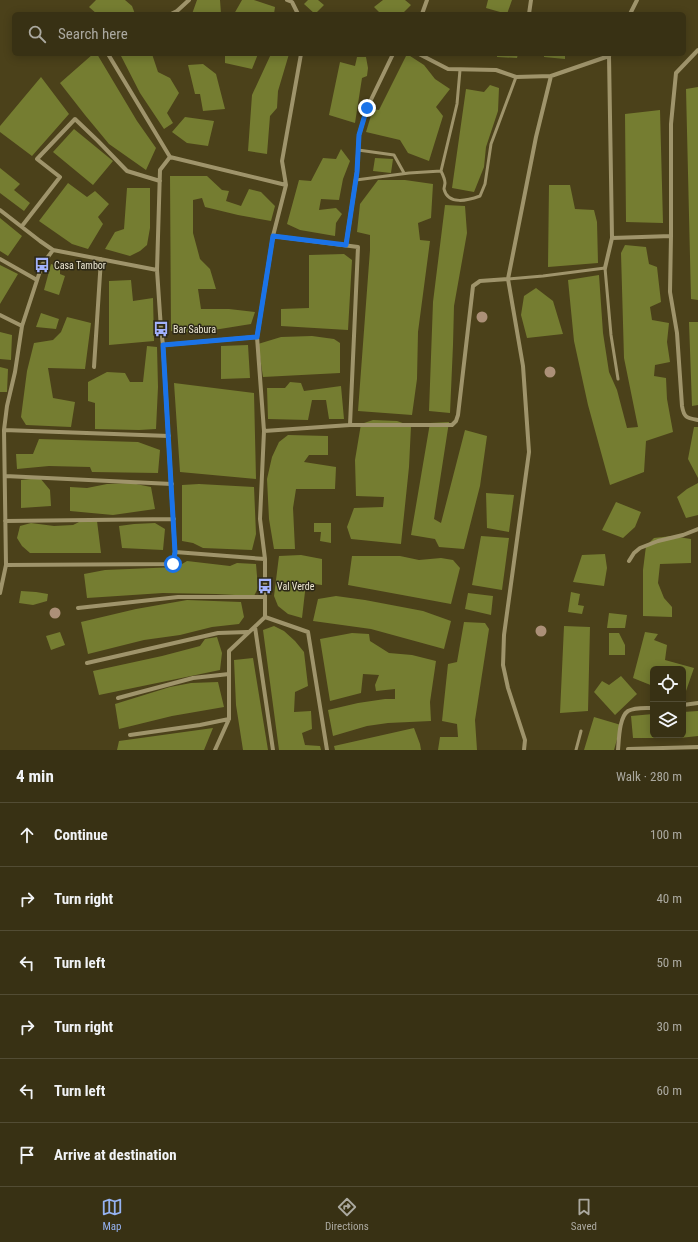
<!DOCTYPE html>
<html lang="en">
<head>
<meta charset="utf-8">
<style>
	body { margin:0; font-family:"Roboto Condensed",sans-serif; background:#3f391d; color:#f1f3f6 }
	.controls { position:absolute; right:12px; bottom:12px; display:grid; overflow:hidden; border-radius:6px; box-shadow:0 2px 10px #0003 }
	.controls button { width:36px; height:36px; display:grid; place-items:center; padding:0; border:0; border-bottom:1px solid #524c34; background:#383114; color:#f1f3f6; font:20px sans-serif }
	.stop { position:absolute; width:12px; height:12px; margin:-9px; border:3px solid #1a73e8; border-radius:50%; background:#fff }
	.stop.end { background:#1a73e8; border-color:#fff; box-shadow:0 1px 4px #0008 }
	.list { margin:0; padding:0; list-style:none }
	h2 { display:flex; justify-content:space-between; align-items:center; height:52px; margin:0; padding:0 16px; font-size:17px }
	h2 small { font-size:13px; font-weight:400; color:#aba9a0 }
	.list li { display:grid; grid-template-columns:26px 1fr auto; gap:12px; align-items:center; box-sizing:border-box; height:64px; padding:0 16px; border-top:1px solid #524c34 }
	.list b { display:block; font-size:15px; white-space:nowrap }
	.list em { font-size:13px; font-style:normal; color:#aba9a0 }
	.icon { flex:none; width:22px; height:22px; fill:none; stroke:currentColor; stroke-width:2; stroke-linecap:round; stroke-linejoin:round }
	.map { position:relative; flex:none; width:698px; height:750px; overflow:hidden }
	.search { position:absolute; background:#383114; box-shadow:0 2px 10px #0003; left:12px; right:12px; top:12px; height:44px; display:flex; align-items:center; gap:10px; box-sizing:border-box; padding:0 14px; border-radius:6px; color:#aba9a0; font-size:15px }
	.sheet { height:436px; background:#383114 }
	nav { display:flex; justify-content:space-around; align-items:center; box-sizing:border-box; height:56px; border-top:1px solid #524c34; background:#383114; font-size:11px; color:#aba9a0 }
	nav a { display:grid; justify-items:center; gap:2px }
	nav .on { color:#95b2f1 }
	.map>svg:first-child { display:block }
	.building { fill:#757d31 }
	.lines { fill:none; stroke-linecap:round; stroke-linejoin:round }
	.service { stroke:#9f946b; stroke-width:3 }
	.minor { stroke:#9f946b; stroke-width:4 }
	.tree { fill:#ac9078 }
	.route { stroke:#1a73e8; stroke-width:5 }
	.labels { text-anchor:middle; stroke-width:3; stroke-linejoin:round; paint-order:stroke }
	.poi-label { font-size:10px; fill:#eee8d3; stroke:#2c2817; text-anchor:start }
</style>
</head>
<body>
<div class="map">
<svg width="698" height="750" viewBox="0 0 698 750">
	<rect width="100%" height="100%" fill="#4b411a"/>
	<path class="building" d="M96 0H125L132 6 135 14H97L89 7Z
		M197 0H220L221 14H192Z
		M242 0H254L275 7 274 14H234Z
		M308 0H318L324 5 315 14 304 4Z
		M383 0H405L411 5 402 14H381L374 7Z
		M488 0H512L507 14 486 8Z
		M93 54H97L137 121 156 148 146 170 109 144 85 115 60 83Z
		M120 54H152L158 72 170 78 179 93 167 113 173 123 164 129 140 93Z
		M225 54H258L252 69 225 63Z
		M271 54H289L278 91 277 108 270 116 267 154 248 151 252 95Z
		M407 54 424 65 435 79 450 89 436 107 443 116 429 161 408 153 400 140 366 132 373 109 379 110Z
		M497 54H518L517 58 497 57Z
		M544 54H565V59L544 57Z
		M357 57H366L368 68 367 76 362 78 355 123 329 115 340 62 355 66Z
		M203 64 216 74 225 109 203 111 200 94H195L188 65Z
		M41 77 69 114 32 156 0 132V126Z
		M490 85 499 88 498 111 486 147 484 167 474 192 452 188 466 89 484 92Z
		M698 87V300L691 299 686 89Z
		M660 110 663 223 626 222 625 114Z
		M185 117 214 121 208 146 187 143 172 132Z
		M74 129 113 161 93 185 53 152Z
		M341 149 350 161 343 179 339 200 321 199 319 210 336 208 342 214 336 223 335 236 300 230 287 224 299 180 311 181 323 158 336 159Z
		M375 158 393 159 391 173 373 171Z
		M0 168 20 184 14 190 30 203 24 211 0 193Z
		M170 176H207L222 190 229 191 226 201 241 206 249 189 261 192 275 206 271 221 238 215 205 207 202 198 193 200V233L200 259 210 269 216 289H198L201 309H229L255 312 251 324 195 333 171 331Z
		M378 180H405L433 184 431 218 418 223 420 240 430 241 418 332 417 379 412 415 358 411 370 250V235L357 232 360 204Z
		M68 183 87 197 95 191 109 204 98 217 103 224 88 249 72 244 39 221Z
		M549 185H570L575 209 594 210 597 222 598 263 548 267Z
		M127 188H150V228L147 245 140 251 130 256 105 249 115 232 124 229Z
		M445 205 465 206 467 233 454 306 453 345 450 413 429 411 433 302Z
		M0 218 22 236 8 256 0 251Z
		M625 245 646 247 649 264 657 267 661 302 650 307 652 320 669 323 667 342 670 362 655 365 654 376 666 378 667 399 673 432 646 441 644 472 610 485 588 405 574 341 568 280 599 275 603 333 609 372 617 390 627 428 638 427 624 358 621 253Z
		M344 254 352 260 348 330 281 326V309L309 308V255Z
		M51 264 60 267V274L65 276 59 295 44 290Z
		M0 265 18 274 0 304Z
		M131 280 133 301 153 298 154 341 109 345V281Z
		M536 288 553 301 563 334 527 338 521 315 524 296Z
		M41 313 59 319 56 329 36 327Z
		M67 317 91 323 85 369 48 368 53 398 75 402 71 427 26 425 21 417 27 371 34 343 53 340 61 332Z
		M689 322H698V405L692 406Z
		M0 332 12 335 11 360 0 359Z
		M312 336 334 339 340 343V373L263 377 258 344 281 337Z
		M248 345 250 378 221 379V346Z
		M147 346 157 347 158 387 156 429 139 430 95 429V403L88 401V382L107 372 125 373 130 382H143Z
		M0 367 8 369 7 392H0Z
		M290 382 301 383 304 391 341 386 344 419H329L326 400H312L308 420 268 419 267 388H285Z
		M174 383 254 393 256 479 180 472Z
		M373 420 397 421 411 426 409 467 401 544 351 539 347 527 354 508 383 507 384 497 356 496 355 460 361 424Z
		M449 422 434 519 441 523 465 430 487 436 480 486 464 549 439 547 435 539 411 535 430 423Z
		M694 427H698V478L688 459Z
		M288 435 328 436V455H309L304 462 336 467 335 489H296L293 508 295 549H274L269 519 267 479 272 457 279 442Z
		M39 439 138 442 160 450 158 473 92 472 90 467 49 466 17 469 16 454H33Z
		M40 478 50 490 51 506 21 508V480Z
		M131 483 151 487 155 509 113 515 70 511V487L87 488 107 484Z
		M698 483V515L686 518 677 497 687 489Z
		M199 484 254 487 256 534 252 550 203 548 193 543 182 541V485Z
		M486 493 514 495 509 532 487 528Z
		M616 502 641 512 635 527 623 538 602 530Z
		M83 520 97 521 101 553H30L22 546 17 538 20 526 31 523 54 526 73 525Z
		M155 523 165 529 163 550 122 548 119 526 134 524Z
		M314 523H331V543L320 541 321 532H314Z
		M481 536 509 538 502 590 472 585Z
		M672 536 691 539V563L660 564 658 583 664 598 672 607V617L643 616V570L646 546 654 538Z
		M605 554 607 568 604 586 573 582 582 555Z
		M301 555 322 559V585L306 583 302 618 288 614 278 606 274 596 279 556Z
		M352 556H400L419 560 441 558 453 560 460 568 451 604 348 585Z
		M187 561 230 566 237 563 256 564 258 588 254 596 216 594 163 593 87 598 84 574 105 570 177 567Z
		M21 591 36 592 48 594 47 601 33 605 19 603Z
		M571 592 580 594 578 605 584 606 582 614 568 612Z
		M468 593 493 596 491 615 465 609Z
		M336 596 365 600 423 611 451 621 444 649 371 629 313 621 318 599Z
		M187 600 241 602 244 617 239 624 212 627 180 635 144 640 88 654 81 622 136 609Z
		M609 613 627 615 625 628H607Z
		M464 622 485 623 489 629 475 720 477 750H438L440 737H458L457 724 442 721 448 664 457 662Z
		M274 626 284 631 295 641 304 652 308 686 295 692 294 712 311 711 312 729 302 733 305 745 320 746 321 750H279L263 630Z
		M564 626 590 627 588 711 560 713Z
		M60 632 65 645 51 650 46 636Z
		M645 632 658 634 654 640 667 645 665 660 694 668 686 691H683V669H653V686L633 678Z
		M352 633 369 634 370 641 389 653 412 655 436 661 430 702 431 721 388 723 367 726 333 736 328 710 358 703 385 699H395V689L376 691 375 685 379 675 363 674 361 693 330 701 320 639Z
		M609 633H619L625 645V655H609Z
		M217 637 222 653 220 670 99 695 93 671 162 656 200 646 205 639Z
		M253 658 268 750H243L236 705 234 660Z
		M621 676 637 694 615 715 594 692 602 681 609 685Z
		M218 682 224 707 172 716 119 729 115 704 170 687 191 683Z
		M698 711V736L680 738H633L631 716 653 714V735H683V712Z
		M594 717 621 725 614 750H584Z
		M213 728 204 750H117L119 741Z
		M414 728 420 744 421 750H335L334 746Z"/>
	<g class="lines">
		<path class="service" d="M460 70 457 104 441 171C443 175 445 179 445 183 445 184 444 188 444 189 448 206 469 200 480 196L485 184 491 144 516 77
			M358 150 394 155 404 173
			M356 180 409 173 441 171
			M508 279 543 276 605 268 611 335 618 379
			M576 750 581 731"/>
		<path class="minor" d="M287 0 292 2 298 14
			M171 14 177 11 189 0
			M422 14 427 0
			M529 14 531 0
			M630 14 637 0
			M108 54 170 157
			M419 54 448 69 496 70 516 77 551 76
			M609 56 612 238
			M0 210 40 241 53 250
			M22 226 60 177 37 159 75 119 98 141 127 171 160 181
			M671 236V124L676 73 698 50
			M346 245 357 172 359 135 367 108 393 54
			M0 259 37 280
			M605 268 612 238 671 236 670 292 677 333 682 406C684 418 687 418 698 420
			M157 270 160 170 170 157 286 185 282 161 301 54
			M0 315 22 326
			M163 345 257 337
			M94 367 101 259
			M350 425H452L456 421 458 415 473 286 480 281 508 279
			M4 430 169 436
			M264 431 350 425 358 247 273 236 286 185
			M5 476 172 484
			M5 521 174 519
			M175 552 265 559
			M629 561 634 553 640 548 658 541 683 535 698 529
			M0 593 6 565 4 430 7 406 15 372 22 326 42 265 53 250 157 270 161 329 163 345 175 552 173 564 6 565
			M78 608 178 597H265
			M265 617 308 632 327 750
			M255 627 273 750
			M87 663 218 633 248 632
			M118 698 193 678 229 674
			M683 705 698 703
			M130 735 200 725 229 719
			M628 749 698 747
			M215 750 229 719V651L265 617V559L260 519 264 431 257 337 273 236
			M524 750 525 740 508 688 503 665 504 635 529 452 523 366 508 279 536 137 551 76 609 56 610 54
			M618 750C619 740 619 717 628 711 635 707 645 708 653 708"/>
	</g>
	<g class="tree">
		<circle cx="482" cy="317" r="5.5"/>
		<circle cx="550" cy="372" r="5.5"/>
		<circle cx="55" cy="613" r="5.5"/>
		<circle cx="541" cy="631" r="5.5"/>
	</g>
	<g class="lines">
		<path class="route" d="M173 564 175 552 163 345 257 337 273 236 346 245 357 172 359 135 367 108"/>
	</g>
	<defs>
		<symbol id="bus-bare" viewBox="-9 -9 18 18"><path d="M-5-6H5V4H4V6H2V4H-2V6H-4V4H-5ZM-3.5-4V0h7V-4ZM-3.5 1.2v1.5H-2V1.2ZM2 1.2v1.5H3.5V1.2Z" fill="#a3b2fd" stroke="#2c2817" stroke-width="2.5" paint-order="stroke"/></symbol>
	</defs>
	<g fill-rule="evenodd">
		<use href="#bus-bare" x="31" y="254" width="22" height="22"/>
		<use href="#bus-bare" x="150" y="318" width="22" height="22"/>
		<use href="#bus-bare" x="254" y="575" width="22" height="22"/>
	</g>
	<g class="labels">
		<g class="poi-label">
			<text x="54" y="269">Casa Tambor</text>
			<text x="173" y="333">Bar Sabura</text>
			<text x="277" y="590">Val Verde</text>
		</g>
	</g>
</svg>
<div class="controls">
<button><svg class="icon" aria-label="locate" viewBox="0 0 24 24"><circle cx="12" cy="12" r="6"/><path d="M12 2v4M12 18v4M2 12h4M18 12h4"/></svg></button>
<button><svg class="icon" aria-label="layers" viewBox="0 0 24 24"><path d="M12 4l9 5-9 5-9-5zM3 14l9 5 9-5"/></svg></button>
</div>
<div class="stop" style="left:173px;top:564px"></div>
<div class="stop end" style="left:367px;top:108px"></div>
<div class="search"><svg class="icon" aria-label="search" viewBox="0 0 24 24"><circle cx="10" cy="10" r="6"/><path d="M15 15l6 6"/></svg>Search here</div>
</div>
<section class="sheet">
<h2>4 min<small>Walk · 280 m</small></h2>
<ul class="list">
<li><svg class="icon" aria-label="ahead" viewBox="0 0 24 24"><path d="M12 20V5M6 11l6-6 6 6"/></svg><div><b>Continue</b></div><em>100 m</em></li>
<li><svg class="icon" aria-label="right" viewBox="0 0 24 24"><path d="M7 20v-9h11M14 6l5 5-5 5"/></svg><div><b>Turn right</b></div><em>40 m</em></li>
<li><svg class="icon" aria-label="left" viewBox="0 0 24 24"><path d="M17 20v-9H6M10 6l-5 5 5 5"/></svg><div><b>Turn left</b></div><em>50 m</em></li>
<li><svg class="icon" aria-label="right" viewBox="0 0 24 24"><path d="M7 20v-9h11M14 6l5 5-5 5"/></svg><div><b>Turn right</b></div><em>30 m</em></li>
<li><svg class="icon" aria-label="left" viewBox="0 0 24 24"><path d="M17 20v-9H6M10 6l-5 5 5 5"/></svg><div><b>Turn left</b></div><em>60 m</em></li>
<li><svg class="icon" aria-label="arrive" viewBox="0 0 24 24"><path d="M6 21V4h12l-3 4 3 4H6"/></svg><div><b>Arrive at destination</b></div></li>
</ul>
</section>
<nav>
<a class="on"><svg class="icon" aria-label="map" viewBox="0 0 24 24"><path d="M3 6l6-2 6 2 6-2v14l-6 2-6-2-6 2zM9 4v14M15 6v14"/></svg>Map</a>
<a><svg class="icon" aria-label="directions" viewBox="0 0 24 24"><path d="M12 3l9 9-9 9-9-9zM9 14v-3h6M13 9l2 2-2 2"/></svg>Directions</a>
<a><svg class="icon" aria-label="saved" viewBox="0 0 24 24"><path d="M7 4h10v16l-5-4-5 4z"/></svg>Saved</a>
</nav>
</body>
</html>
